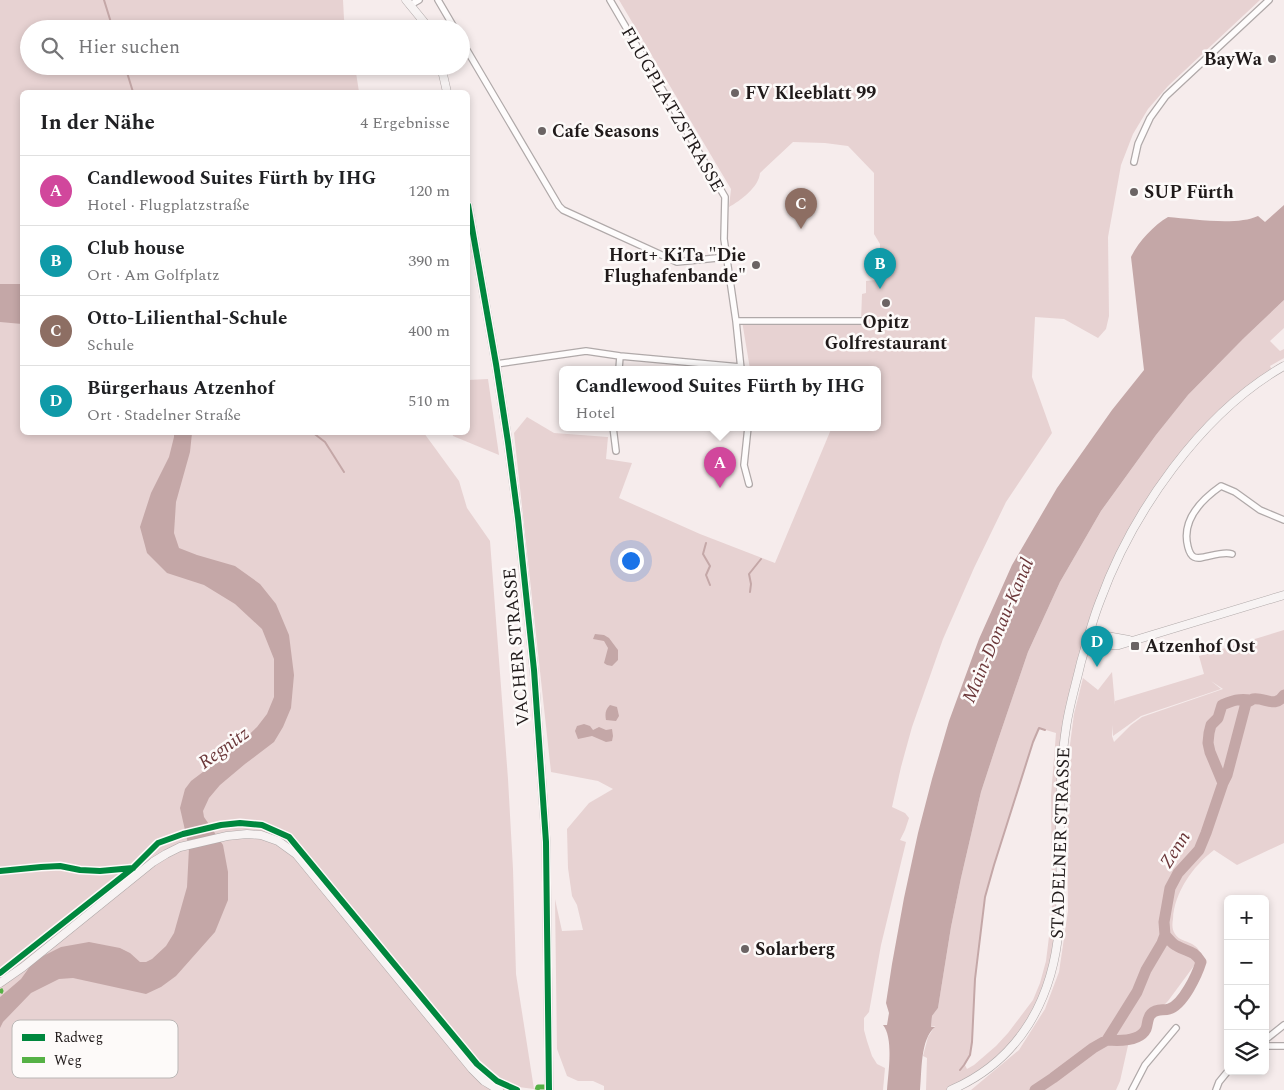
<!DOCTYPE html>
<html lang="de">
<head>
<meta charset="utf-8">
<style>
	body { margin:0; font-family:Spectral,serif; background:#f2f2f2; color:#202124 }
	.controls { position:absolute; right:15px; bottom:15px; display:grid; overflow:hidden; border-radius:8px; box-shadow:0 2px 8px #0003 }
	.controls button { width:45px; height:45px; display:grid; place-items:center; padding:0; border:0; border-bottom:1px solid #e0e0e0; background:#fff; color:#202124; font:25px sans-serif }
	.you { position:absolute; left:630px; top:560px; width:18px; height:18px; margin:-12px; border:4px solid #fff; border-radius:50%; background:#1a73e8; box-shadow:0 0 0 8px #1a73e833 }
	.badge { display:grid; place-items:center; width:32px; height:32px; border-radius:50%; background:#6b6464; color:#fff; font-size:16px; font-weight:700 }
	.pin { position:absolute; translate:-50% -41px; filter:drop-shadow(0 1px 2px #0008) }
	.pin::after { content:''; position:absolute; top:26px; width:18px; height:15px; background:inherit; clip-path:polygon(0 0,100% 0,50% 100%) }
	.popup { position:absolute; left:559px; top:366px; width:322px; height:65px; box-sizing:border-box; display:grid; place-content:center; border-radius:8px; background:#fff; filter:drop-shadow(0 1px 4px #0005); font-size:16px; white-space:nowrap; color:#757577 }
	.popup b { font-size:19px; color:#202124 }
	.popup::after { content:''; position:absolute; left:50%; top:100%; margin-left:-10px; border:10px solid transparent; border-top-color:#fff }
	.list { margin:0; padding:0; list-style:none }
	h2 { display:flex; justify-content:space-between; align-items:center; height:65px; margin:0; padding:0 20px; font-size:21px }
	h2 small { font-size:16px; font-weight:400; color:#757577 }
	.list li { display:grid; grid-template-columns:32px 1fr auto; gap:15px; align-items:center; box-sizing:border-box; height:70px; padding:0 20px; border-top:1px solid #e0e0e0 }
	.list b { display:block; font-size:19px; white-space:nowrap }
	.list p { margin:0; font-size:16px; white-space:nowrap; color:#757577 }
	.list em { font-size:16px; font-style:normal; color:#757577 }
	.icon { flex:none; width:28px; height:28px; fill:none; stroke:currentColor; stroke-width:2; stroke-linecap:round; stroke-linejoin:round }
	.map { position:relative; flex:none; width:1284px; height:1090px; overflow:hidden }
	.search { position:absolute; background:#fff; box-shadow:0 2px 8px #0003; left:20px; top:20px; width:450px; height:55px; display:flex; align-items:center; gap:12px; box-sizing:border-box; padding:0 18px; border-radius:28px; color:#757577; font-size:19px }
	.panel { position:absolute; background:#fff; box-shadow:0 2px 8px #0003; left:20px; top:90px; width:450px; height:345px; border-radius:8px }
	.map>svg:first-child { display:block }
	.green { fill:#e7d2d2; fill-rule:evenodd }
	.water { fill:#c4a7a7 }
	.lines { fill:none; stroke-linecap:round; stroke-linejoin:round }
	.stream { stroke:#c4a7a7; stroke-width:2 }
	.river { stroke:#c4a7a7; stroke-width:11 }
	.street-casing { stroke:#b0a9a9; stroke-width:8 }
	.secondary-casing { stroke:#b0a9a9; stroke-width:9 }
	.street { stroke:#fefcfc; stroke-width:5.5 }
	.secondary { stroke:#f7f3f3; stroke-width:8 }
	.quiet { stroke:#55b145; stroke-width:5; stroke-dasharray:10 5; stroke-linecap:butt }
	.cycleway-casing { stroke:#fdfaf9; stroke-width:9 }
	.cycleway { stroke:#00873e; stroke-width:6 }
	.poi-dot { fill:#6b6464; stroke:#fdfaf9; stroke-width:2 }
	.labels { text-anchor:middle; stroke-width:5; stroke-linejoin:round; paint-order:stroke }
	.poi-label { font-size:18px; font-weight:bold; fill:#201a1a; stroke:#fdfaf9; text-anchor:start }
	.street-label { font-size:18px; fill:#201a1a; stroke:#fdfaf9 }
	.water-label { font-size:19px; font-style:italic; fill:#6b3739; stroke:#fdfaf9 }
	.key { fill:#fdfaf9; stroke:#bbb7b6; stroke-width:1 }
	.key-label { font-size:14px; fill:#201a1a }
</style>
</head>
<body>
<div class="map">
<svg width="1284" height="1090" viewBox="0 0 1284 1090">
	<rect width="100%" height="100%" fill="#f6ecec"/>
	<path class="green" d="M0 0H343L344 19 346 29H29V66H355L359 92H22V432L424 433 459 481 467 508 490 541 508 779 513 869 516 974 534 1089 511 1086 510 1090H0Z
		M619 0H1260L1168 86 1148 109 1133 134 1121 165 1108 237 1109 316 1106 329 1098 338 1064 319 1035 317 1032 377 1052 433 1006 502 974 568 943 639 912 727 901 767 892 807 905 813 909 818 905 830 900 840 906 842 881 945 869 1012 864 1018V1030L867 1041 872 1056 877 1064 885 1068 883 1090H604V1086L593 1081H578L567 1076 557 1049 555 899 562 931 583 930 577 905 572 896 568 868 567 829 589 803 613 789 598 781 551 772 514 433 527 417 554 433 608 437 606 459 632 463 619 498 700 534 775 563 832 427H878V369H750L742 321H861L862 294 866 293V281L876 280 874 249 880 248V244L874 234V173L848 146 825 143 793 142 760 173C759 187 740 201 729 207L731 189Z
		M1284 300V328L1270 341 1280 351 1284 349V358L1270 366 1273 372 1218 417 1150 500 1100 599 1066 725 1059 927 1039 1008 1008 1051 951 1090H926L927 1058 923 1056 928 1037 935 1026 931 1027 932 1016 938 1008 951 927 961 878 981 792 997 743 1028 652 1060 582 1101 511 1156 435 1188 395 1243 339ZM1039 728 1056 733 1051 796 1052 912 1046 961 1040 983 1033 1000 1008 1033 996 1046 974 1065 967 1069 965 1065 970 1055 972 1042 975 979 985 897 994 865 1033 742Z
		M488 379 499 455 453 436 452 433 468 432V380Z
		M1284 630V843L1237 865 1214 850C1193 866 1174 893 1173 919 1172 925 1172 929 1175 934 1179 941 1189 941 1195 946 1198 948 1200 952 1202 955L1168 1001 1129 1041 1120 1081 1116 1090H971L1019 1050 1045 1009 1059 972 1068 911 1067 768 1074 714 1083 678 1098 690 1112 672 1115 705V701L1204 674 1199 656ZM1211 681 1223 689 1142 717 1131 725 1114 742 1112 736V725L1113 736 1141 716 1221 689Z"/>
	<path class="water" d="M1284 205V300L1243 339 1188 395 1156 435 1101 511 1060 582 1028 652 997 743 981 792 961 878 951 927 938 1008 932 1016 931 1027H935C920 1039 922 1072 920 1090H887C888 1073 894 1039 883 1025H887L889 1013 886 1003 892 964 904 898 918 833 932 779 949 721 979 639 1012 565 1057 488 1112 410 1144 370 1131 257C1138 242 1154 225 1168 217 1193 219 1237 226 1258 216L1265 222Z
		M0 284H22V324L0 322Z
		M174 433H192L190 452 176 502 174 533 179 548 197 555 235 566 260 584 276 604 289 635 294 675 291 708 283 727 274 742 245 764 220 785 209 798 203 811 204 817 223 845 228 872V900L215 932 176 976 161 987 146 994 73 978 59 979 31 993 3 1022 0 1028V997L21 979 31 965 41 957 61 947 89 942 120 948 130 953 140 962H146L152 959 166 946 174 933 187 887 189 848 180 808 185 789 191 781 236 747 257 727 267 714 274 697V659L262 629 235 604 204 585 167 573 147 553 140 527 151 493 169 457 174 437Z
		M595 634 604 635 609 638 618 650V660L612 666 607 665 604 663 608 648 604 641 593 639Z
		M610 705 617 707 619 716 616 721 606 720C605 714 605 710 610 705Z
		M584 724 590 726 593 730 599 727 606 730 612 729 613 736 612 741 606 742 592 736 578 739 575 731 577 726Z"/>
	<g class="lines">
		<path class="stream" d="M104 0 113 29
			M125 66 133 92
			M312 432 325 442 344 472
			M706 543 703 554 710 566 706 575 710 585
			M750 592 751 584 749 574 761 559
			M960 1070 964 1065 970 1055 972 1042 975 979 985 897 994 865 1033 742 1039 728 1045 730"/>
		<path class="river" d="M1223 783 1210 752 1208 743 1209 733 1211 725 1218 718 1222 705C1232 701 1239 698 1250 700
			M1107 1040C1119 1041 1140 1041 1146 1029 1148 1024 1147 1018 1151 1014 1157 1008 1163 1011 1169 1009 1183 1005 1197 975 1201 962 1194 950 1187 952 1177 946 1172 944 1169 939 1165 935
			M1035 1090 1053 1078 1093 1048 1107 1040 1137 992 1146 970 1162 943 1165 935 1164 922 1170 888 1178 873 1199 850 1206 833 1223 783 1227 775 1246 703C1247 702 1252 700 1253 699 1265 697 1275 709 1284 695"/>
		<defs>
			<path id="street" d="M438 0 455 29
				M610 0 725 197 724 239 736 321 741 369
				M410 5 419 0
				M461 40 559 206 563 210 677 262 727 257
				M1134 162 1138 144 1150 118 1166 96 1269 0
				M736 321H865
				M496 364 586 351 620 356 740 367
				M619 369 620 356
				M613 427 616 451
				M748 427 744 465 749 484
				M1232 554C1220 550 1202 561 1194 557 1190 555 1189 551 1188 547 1181 521 1201 500 1221 486L1235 492 1260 510 1284 520
				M1265 1040 1284 1025
				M1265 1046H1284
				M1132 1090 1145 1065 1176 1028
				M1216 1090 1219 1082 1228 1071"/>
			<path id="secondary" d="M406 0 424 22 427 29
				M441 66 447 92
				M468 205 496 364 508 442 518 518 534 670 546 842 549 1090
				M1090 633 1129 640
				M1086 646 1119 645 1284 595
				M0 983 23 967 153 862 166 854 180 847 227 836 247 834 261 835 278 841 296 854 472 1069 484 1081 499 1090
				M951 1090C1020 1060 1053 999 1059 927 1062 893 1060 859 1060 825 1060 792 1061 760 1066 728 1069 706 1076 684 1081 662 1087 642 1092 621 1100 601 1132 513 1201 413 1284 366"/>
		</defs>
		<use href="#street" class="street-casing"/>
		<use href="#secondary" class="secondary-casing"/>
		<use href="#street" class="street"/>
		<use href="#secondary" class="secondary"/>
		<path class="quiet" d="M0 989 1 991 0 993
			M537 1090 538 1087H549"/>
		<defs>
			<path id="cycleway" d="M468 205 496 364 508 442 518 518 534 670 546 842 549 1090
				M0 871 41 867 60 866 80 870 100 871 133 868
				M0 973 133 868 158 843 183 834 221 825 240 823 262 825 289 837 477 1064 497 1081 517 1090"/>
		</defs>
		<use href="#cycleway" class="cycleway-casing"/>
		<use href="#cycleway" class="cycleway"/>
	</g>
	<g class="poi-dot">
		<circle cx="1272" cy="59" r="5"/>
		<circle cx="735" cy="93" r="5"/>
		<circle cx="542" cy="131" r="5"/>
		<circle cx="1134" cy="192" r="5"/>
		<circle cx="756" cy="265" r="5"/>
		<circle cx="886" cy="303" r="5"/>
		<rect x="1130" y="641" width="10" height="10" rx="2.5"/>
		<circle cx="745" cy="949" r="5"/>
	</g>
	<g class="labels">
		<g class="poi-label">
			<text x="1262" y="65" text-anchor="end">BayWa</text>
			<text x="745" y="99">FV Kleeblatt 99</text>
			<text x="552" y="137">Cafe Seasons</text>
			<text x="1144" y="198">SUP Fürth</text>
			<text x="746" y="261" text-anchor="end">Hort+ KiTa "Die<tspan x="746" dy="21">Flughafenbande"</tspan></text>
			<text x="886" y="328" text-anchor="middle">Opitz<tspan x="886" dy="21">Golfrestaurant</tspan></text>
			<text x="1145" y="652">Atzenhof Ost</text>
			<text x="755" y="955">Solarberg</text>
		</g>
		<g class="street-label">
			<text transform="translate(673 109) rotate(60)" y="6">FLUGPLATZSTRASSE</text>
			<text transform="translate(516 647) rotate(-95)" y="6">VACHER STRASSE</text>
			<text transform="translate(1060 843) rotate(-88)" y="6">STADELNER STRASSE</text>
		</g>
		<g class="water-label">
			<text transform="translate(997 630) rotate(-67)" y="7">Main-Donau-Kanal</text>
			<text transform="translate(223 747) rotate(-36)" y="7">Regnitz</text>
			<text transform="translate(1174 849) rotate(-58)" y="7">Zenn</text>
		</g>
	</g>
	<rect x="12" y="1020" width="166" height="58" rx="8" class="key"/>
	<rect x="22" y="1034" width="23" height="7" fill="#00873e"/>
	<rect x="22" y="1057" width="23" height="6" fill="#55b145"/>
	<g class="key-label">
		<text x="54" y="1042">Radweg</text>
		<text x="54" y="1065">Weg</text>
	</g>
</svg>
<div class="controls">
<button>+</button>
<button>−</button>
<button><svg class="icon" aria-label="locate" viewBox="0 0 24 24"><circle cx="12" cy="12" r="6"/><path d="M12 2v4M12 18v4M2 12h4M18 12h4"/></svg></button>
<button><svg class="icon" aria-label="layers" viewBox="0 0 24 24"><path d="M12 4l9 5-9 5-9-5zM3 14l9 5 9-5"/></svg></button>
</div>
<div class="you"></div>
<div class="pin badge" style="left:720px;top:488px;background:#d1479c">A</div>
<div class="popup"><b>Candlewood Suites Fürth by IHG</b>Hotel</div>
<div class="pin badge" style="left:880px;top:289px;background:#0f9aa8">B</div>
<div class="pin badge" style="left:801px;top:229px;background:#8d6e63">C</div>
<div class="pin badge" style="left:1097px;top:667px;background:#0f9aa8">D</div>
<div class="search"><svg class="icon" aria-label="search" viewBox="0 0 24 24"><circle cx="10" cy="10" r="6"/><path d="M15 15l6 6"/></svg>Hier suchen</div>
<section class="panel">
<h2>In der Nähe<small>4 Ergebnisse</small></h2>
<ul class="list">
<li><span class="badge" style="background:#d1479c">A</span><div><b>Candlewood Suites Fürth by IHG</b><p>Hotel · Flugplatzstraße</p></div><em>120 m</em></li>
<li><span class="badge" style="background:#0f9aa8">B</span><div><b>Club house</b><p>Ort · Am Golfplatz</p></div><em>390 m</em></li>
<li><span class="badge" style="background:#8d6e63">C</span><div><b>Otto-Lilienthal-Schule</b><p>Schule</p></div><em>400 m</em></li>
<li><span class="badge" style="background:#0f9aa8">D</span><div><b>Bürgerhaus Atzenhof</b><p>Ort · Stadelner Straße</p></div><em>510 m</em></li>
</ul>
</section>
</div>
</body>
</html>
